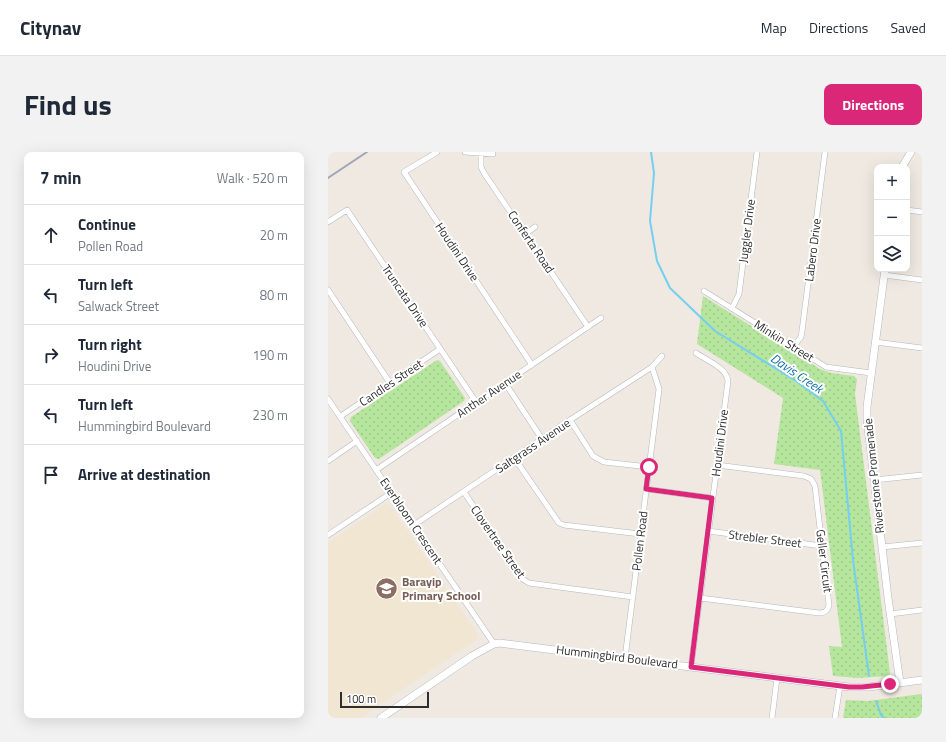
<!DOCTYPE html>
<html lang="en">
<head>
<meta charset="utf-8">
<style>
	body { margin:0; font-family:"Titillium Web",sans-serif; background:#f2f2f3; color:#1f2937 }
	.controls { position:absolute; right:12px; top:12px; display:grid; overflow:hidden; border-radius:8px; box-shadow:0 4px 16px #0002 }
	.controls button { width:36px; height:36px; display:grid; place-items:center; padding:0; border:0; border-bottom:1px solid #e0e1e3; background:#fff; color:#1f2937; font:20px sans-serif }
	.scale { position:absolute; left:12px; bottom:10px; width:89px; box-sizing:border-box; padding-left:4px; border:2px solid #2e2e2e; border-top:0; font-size:11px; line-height:14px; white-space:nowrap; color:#2e2e2e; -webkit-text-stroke:3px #fff; paint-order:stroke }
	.stop { position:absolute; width:12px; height:12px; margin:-9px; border:3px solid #db2777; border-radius:50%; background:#fff }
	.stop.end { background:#db2777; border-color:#fff; box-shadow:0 1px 4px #0008 }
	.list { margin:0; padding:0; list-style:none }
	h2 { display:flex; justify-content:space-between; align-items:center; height:52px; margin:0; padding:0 16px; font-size:17px }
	h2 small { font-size:13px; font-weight:400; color:#747a83 }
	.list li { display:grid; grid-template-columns:26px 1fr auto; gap:12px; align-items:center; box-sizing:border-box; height:60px; padding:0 16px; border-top:1px solid #e0e1e3 }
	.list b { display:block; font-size:15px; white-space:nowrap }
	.list p { margin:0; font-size:13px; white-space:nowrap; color:#747a83 }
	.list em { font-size:13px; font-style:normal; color:#747a83 }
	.icon { flex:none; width:22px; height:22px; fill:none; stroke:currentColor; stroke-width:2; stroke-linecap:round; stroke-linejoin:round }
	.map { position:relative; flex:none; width:594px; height:566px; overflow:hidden; border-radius:8px }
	header { display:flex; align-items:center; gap:24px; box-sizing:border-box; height:56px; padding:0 20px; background:#fff; border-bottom:1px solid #e0e1e3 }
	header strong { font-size:19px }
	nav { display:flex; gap:22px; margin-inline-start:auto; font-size:14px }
	.intro { display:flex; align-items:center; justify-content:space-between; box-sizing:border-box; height:96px; padding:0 24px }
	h1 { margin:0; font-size:28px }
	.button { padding:10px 18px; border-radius:8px; background:#db2777; color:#fff; font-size:14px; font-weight:700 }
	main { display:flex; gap:24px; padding:0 24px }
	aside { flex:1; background:#fff; border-radius:8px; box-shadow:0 4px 16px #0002 }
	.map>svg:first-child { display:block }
	.education { fill:#f0e6d1 }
	.green { fill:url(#green-dots) }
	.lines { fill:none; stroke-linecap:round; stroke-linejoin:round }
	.stream { stroke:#75cff0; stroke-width:2 }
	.street-casing { stroke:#b4b7c1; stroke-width:6 }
	.secondary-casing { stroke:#b4b7c1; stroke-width:8 }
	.street { stroke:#fff; stroke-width:5 }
	.secondary { stroke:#fff; stroke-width:7 }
	.rail { stroke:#a3a6b8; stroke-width:2 }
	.route { stroke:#db2777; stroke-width:5 }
	.labels { text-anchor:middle; stroke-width:4; stroke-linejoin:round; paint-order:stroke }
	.street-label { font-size:12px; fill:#2e2e2e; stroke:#fff }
	.education-label { font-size:12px; font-weight:bold; fill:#785e54; stroke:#fff; text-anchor:start }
	.water-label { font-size:13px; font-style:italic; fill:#0d6fa3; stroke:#fff }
</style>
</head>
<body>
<header>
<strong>Citynav</strong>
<nav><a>Map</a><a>Directions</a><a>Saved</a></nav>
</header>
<div class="intro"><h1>Find us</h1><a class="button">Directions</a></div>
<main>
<aside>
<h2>7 min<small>Walk · 520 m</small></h2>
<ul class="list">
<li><svg class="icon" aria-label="ahead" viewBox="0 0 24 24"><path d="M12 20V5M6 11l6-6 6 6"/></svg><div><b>Continue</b><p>Pollen Road</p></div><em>20 m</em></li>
<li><svg class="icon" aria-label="left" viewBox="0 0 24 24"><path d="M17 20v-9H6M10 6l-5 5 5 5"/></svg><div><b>Turn left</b><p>Salwack Street</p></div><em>80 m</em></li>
<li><svg class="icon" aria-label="right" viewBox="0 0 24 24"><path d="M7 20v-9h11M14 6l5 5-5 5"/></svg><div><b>Turn right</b><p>Houdini Drive</p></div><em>190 m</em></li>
<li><svg class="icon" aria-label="left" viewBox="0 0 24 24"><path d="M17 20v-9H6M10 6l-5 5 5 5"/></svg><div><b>Turn left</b><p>Hummingbird Boulevard</p></div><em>230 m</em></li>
<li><svg class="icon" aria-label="arrive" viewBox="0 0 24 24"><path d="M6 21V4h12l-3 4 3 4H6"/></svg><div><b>Arrive at destination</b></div></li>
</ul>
</aside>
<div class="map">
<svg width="594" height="566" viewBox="0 0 594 566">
	<defs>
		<pattern id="green-dots" width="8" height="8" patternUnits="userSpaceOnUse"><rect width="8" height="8" fill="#b6e59e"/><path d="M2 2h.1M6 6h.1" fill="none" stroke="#9dc588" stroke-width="1.8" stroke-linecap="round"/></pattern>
	</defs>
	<rect width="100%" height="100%" fill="#efe9e1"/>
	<path class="education" d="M58 352 62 353 150 483 149 487 32 566H1L0 564V391Z"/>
	<path class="green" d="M375 144 492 217 503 221 526 224 529 227 527 242 562 521 559 524 530 526 505 524 501 494 514 495 492 318 446 312 455 246 369 192Z
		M109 208 112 209 137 246 136 249 51 307 47 306 22 269 23 265Z
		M594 542V566H515L518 548 540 549Z"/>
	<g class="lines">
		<path class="stream" d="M323 0 326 21 322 69 329 109 342 136 387 179 468 229 495 249 513 279 525 408 541 524
			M548 549 553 563 556 566"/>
		<defs>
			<path id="street" d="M109 0 76 20 204 213
				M137 0 165 2
				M153 2V15L156 21 260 175
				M579 58 594 60
				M0 70 19 58 148 250
				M197 82 207 75
				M556 123 594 128
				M0 138 62 231
				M376 139 498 215 543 221
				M404 156 411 142 429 0
				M547 190 594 196
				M466 194 473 185 474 179 497 0
				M177 231 214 287
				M0 247 166 492
				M13 264 112 197
				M242 268 265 304 276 310 321 315
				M187 307 231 371 236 373 312 382
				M0 309 29 289
				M48 318 273 166
				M546 328 594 323
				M318 337 384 346
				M136 340 193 426 201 431 305 445
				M86 373 242 268 324 215
				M380 379 494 394
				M0 383 63 341
				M554 395 594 391
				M372 446 491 461C497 461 500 459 501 453L487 334 483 327 476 324 389 313
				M562 462 594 458
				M297 506 331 237 324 215 334 204
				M363 515 400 229C399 216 378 208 368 201
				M444 566 449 526
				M507 566 512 534"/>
			<path id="secondary" d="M574 15 583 0
				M557 117 539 255V267L560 446 572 531
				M53 566 144 504 166 492 171 491 521 535H541L594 528"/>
		</defs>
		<use href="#street" class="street-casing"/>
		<use href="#secondary" class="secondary-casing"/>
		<use href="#street" class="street"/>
		<use href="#secondary" class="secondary"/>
		<path class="rail" d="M0 26 39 0"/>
	</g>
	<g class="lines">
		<path class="route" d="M321 315 318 337 384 346 363 515 521 535H534L562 532"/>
	</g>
	<defs>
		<symbol id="school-disc" viewBox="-11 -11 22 22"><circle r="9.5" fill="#8d6e63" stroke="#fff"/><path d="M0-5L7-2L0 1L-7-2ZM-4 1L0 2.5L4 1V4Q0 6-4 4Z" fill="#fff"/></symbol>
	</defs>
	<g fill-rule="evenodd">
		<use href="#school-disc" x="46" y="424" width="25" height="25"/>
	</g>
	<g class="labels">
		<g class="street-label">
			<text transform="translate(419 79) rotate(-83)" y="4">Juggler Drive</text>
			<text transform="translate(203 90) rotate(56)" y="4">Conferta Road</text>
			<text transform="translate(485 98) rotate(-83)" y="4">Labero Drive</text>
			<text transform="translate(129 100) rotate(56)" y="4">Houdini Drive</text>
			<text transform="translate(77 144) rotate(56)" y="4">Truncata Drive</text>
			<text transform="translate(456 189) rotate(32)" y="4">Minkin Street</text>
			<text transform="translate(63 231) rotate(-34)" y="4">Candles Street</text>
			<text transform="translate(161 242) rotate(-34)" y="4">Anther Avenue</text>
			<text transform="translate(392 291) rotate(-83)" y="4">Houdini Drive</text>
			<text transform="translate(205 294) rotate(-34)" y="4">Saltgrass Avenue</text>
			<text transform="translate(546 324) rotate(-96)" y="4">Riverstone Promenade</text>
			<text transform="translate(83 369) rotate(56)" y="4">Everbloom Crescent</text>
			<text transform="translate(437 387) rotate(7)" y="4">Strebler Street</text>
			<text transform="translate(312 389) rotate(-83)" y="4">Pollen Road</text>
			<text transform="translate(170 390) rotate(55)" y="4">Clovertree Street</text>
			<text transform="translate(496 409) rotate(83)" y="4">Geller Circuit</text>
			<text transform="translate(289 505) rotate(7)" y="4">Hummingbird Boulevard</text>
		</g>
		<g class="education-label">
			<text x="74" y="434">Barayip<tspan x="74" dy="14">Primary School</tspan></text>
		</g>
		<g class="water-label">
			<text transform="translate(469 221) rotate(34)" y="5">Davis Creek</text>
		</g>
	</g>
</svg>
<div class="controls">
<button>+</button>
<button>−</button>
<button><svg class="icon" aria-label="layers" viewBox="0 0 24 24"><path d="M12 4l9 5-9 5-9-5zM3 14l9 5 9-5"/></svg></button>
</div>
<div class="scale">100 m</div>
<div class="stop" style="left:321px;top:315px"></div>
<div class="stop end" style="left:562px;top:532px"></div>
</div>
</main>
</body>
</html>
